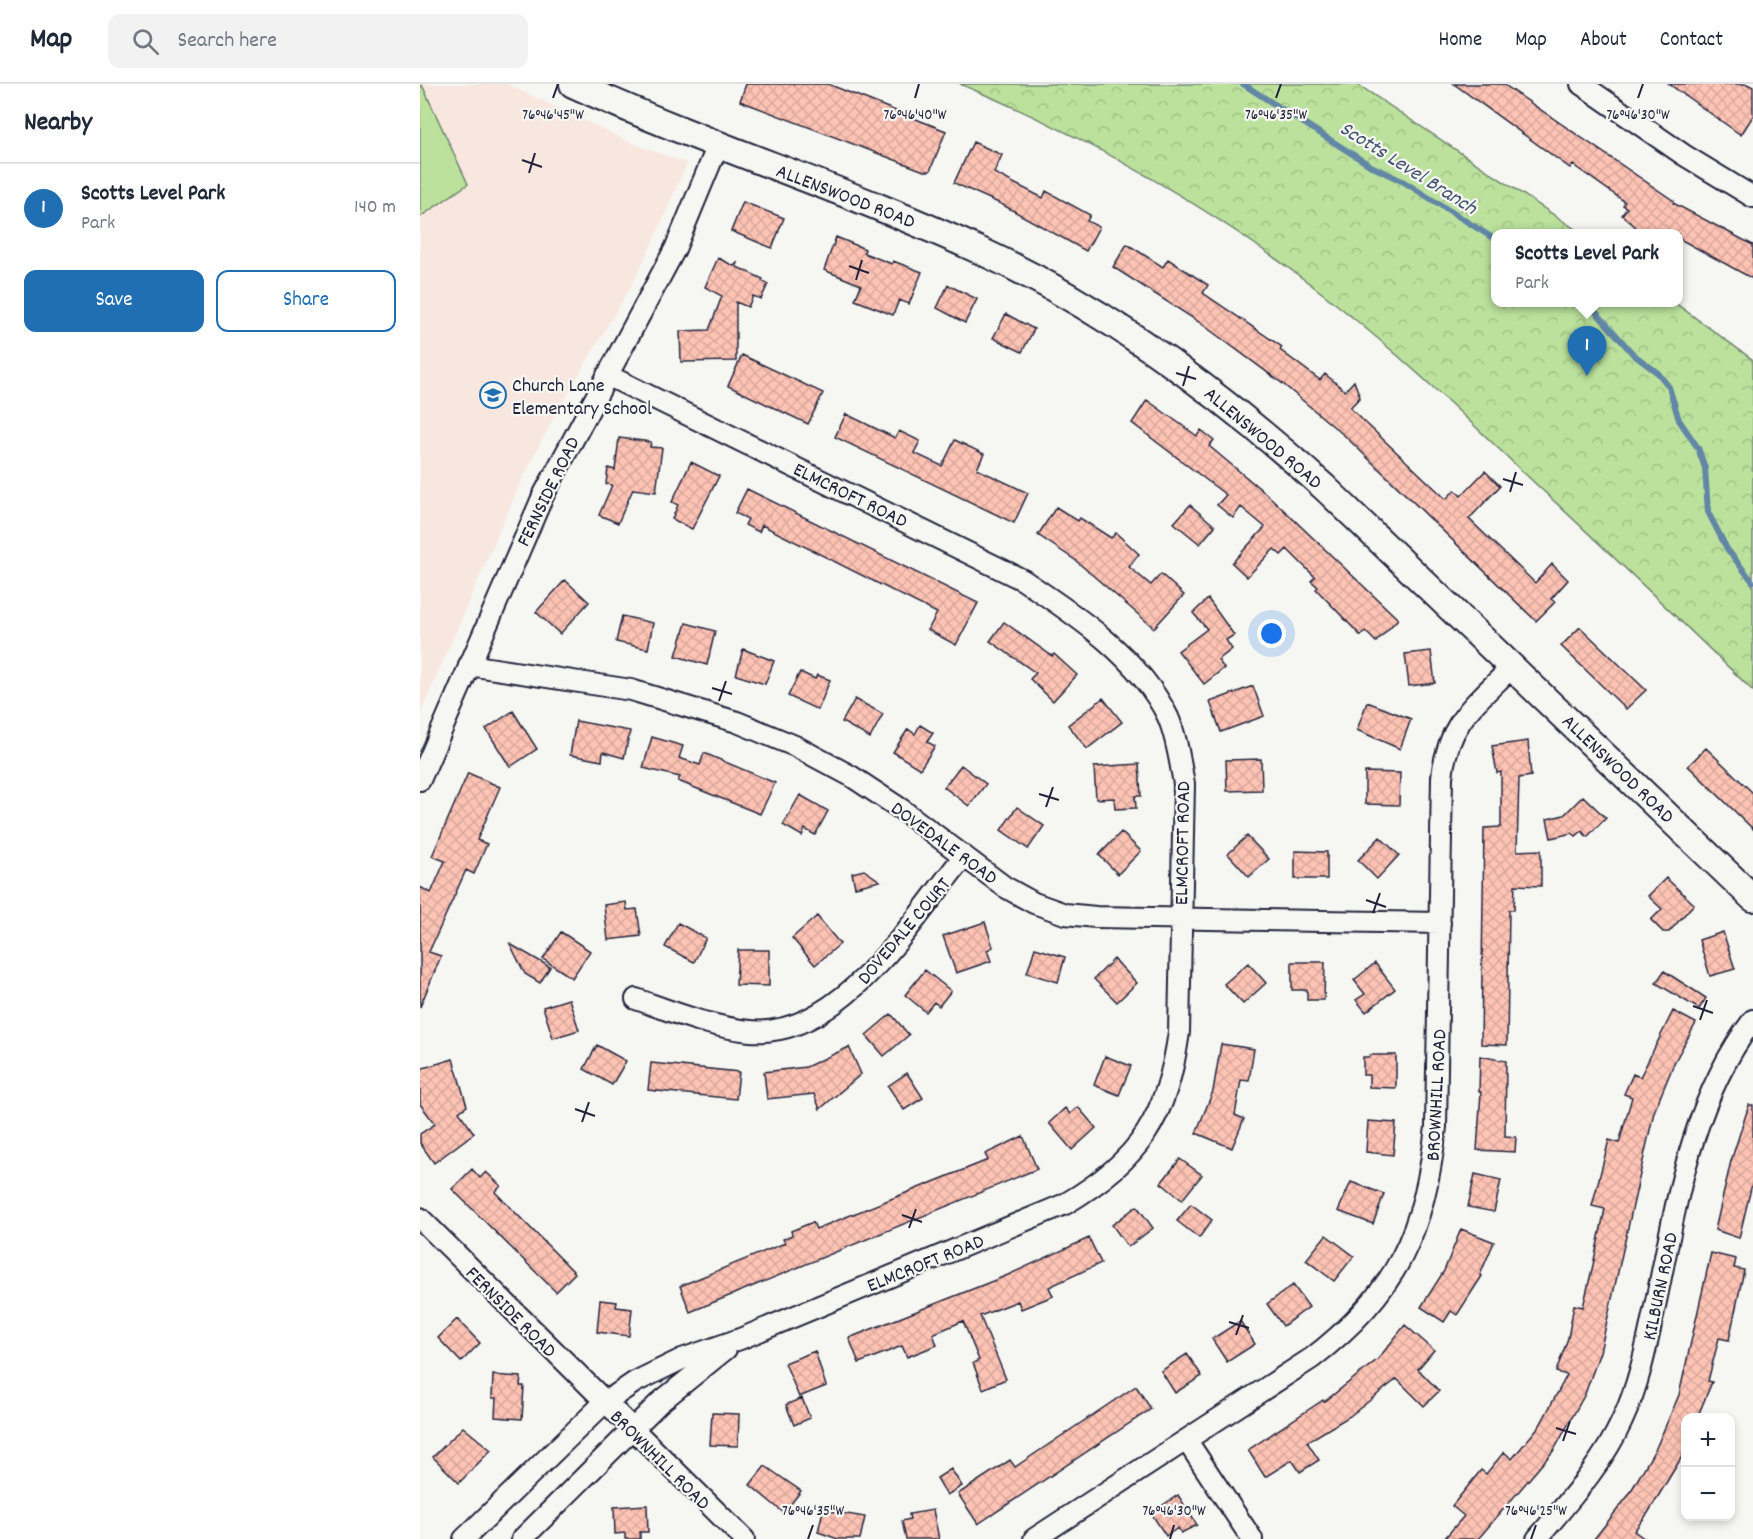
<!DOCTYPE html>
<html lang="en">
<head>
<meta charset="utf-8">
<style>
	body { margin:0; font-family:Dekko,sans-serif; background:#f2f2f3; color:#1f2937 }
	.controls { position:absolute; right:18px; bottom:18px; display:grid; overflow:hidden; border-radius:12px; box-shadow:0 3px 9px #0003 }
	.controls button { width:54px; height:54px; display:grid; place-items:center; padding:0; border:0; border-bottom:2px solid #e0e1e3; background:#fff; color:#1f2937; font:30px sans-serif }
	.you { position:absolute; left:852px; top:550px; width:21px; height:21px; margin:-15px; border:4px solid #fff; border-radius:50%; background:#1a73e8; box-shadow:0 0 0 9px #1a73e833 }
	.badge { display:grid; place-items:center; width:39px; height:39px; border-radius:50%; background:#1f6fb2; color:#fff; font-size:20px; font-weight:700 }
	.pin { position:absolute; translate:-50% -50px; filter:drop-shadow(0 2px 3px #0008) }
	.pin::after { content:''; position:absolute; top:32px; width:21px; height:18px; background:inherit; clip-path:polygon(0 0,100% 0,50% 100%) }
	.popup { position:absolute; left:1071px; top:145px; width:192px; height:78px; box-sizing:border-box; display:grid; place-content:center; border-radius:12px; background:#fff; filter:drop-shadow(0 2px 4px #0005); font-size:20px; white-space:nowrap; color:#747a83 }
	.popup b { font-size:22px; color:#1f2937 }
	.popup::after { content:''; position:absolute; left:50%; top:100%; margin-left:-12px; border:12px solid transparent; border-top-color:#fff }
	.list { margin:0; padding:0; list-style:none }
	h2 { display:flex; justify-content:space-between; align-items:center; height:78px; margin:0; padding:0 24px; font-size:26px }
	h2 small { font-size:20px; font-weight:400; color:#747a83 }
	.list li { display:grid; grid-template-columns:39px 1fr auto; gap:18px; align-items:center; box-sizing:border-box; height:90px; padding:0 24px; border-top:2px solid #e0e1e3 }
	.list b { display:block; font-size:22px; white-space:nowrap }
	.list p { margin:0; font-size:20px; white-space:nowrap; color:#747a83 }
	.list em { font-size:20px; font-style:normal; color:#747a83 }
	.actions { display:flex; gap:12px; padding:18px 24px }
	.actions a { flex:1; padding:14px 0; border:2px solid #1f6fb2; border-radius:12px; text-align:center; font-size:21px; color:#1f6fb2 }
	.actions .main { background:#1f6fb2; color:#fff }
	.icon { flex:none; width:33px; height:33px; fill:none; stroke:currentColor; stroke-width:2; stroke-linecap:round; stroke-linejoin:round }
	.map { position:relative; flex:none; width:1333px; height:1455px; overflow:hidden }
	header { display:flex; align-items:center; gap:36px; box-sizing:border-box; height:84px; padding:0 30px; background:#fff; border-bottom:2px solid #e0e1e3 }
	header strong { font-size:28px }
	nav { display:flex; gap:33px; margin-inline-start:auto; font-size:21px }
	.search { width:420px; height:54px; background:#f2f2f3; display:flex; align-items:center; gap:15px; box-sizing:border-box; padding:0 21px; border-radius:12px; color:#747a83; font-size:22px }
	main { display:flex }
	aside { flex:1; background:#fff }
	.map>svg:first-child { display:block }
	.built { fill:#f8e7df }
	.forest { fill:url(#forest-crowns); stroke:#6e826c; stroke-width:1.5 }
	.pitch { fill:#bbe19c; stroke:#6e826c; stroke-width:1.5 }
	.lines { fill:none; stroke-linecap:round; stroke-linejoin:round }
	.stream { stroke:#6286a5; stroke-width:6 }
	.building { fill:url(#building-cross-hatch); stroke:#22223b; stroke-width:1.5 }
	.minor-casing { stroke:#22223b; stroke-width:24 }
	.tertiary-casing { stroke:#22223b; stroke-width:30 }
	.minor { stroke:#f6f6f2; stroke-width:20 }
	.tertiary { stroke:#f6f6f2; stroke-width:26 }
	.ticks { fill:none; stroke:#22223b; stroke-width:2 }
	.labels { text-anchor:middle; stroke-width:4.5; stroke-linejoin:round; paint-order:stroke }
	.street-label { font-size:20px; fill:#22223b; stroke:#f6f6f2 }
	.poi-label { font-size:20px; fill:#22223b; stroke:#f6f6f2; text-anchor:start }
	.water-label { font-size:21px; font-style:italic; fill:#425470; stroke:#f6f6f2 }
	.ticks-label { font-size:15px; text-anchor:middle; fill:#22223b; stroke:#f6f6f2; stroke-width:4.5; stroke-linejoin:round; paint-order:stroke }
</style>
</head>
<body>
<header>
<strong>Map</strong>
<div class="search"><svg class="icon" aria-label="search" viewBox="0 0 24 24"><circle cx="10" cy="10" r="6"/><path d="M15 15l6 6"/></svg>Search here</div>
<nav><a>Home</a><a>Map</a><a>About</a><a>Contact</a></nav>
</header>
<main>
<aside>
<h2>Nearby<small></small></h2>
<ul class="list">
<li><span class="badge">1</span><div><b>Scotts Level Park</b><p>Park</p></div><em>140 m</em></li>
</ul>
<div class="actions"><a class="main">Save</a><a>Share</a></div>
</aside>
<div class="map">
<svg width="1333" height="1455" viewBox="0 0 1333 1455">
	<defs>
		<pattern id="forest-crowns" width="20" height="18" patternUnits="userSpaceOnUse" patternTransform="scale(1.5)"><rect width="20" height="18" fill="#bbe19c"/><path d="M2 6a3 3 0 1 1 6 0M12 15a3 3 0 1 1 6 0" fill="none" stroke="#a0c187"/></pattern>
		<pattern id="building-cross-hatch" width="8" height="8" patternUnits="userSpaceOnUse" patternTransform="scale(1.5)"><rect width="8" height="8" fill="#fdc3b4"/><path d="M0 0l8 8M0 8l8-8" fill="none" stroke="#d9a79c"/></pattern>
	</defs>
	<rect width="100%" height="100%" fill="#f6f6f2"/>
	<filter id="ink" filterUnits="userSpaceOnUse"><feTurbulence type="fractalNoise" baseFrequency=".0167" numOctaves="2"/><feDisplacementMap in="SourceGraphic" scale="12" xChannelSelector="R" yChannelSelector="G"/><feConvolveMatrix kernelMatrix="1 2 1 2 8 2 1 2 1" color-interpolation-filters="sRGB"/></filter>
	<g filter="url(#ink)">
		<path class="built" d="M0 0H87L214 60 267 79 233 158 212 200 130 340 99 402 0 630Z"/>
		<path class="forest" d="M540 0H937L1161 149 1076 150V218L1255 219 1333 276V607C1257 533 1180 460 1102 387 1029 317 956 248 874 188 771 112 658 49 540 0Z"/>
		<path class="pitch" d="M0 1 3 3 48 100 0 133Z"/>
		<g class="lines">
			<path class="stream" d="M823 0 951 82 984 98 1076 156
				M1167 218 1214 271 1238 289 1249 303 1259 336 1278 364 1285 384 1288 428 1307 465 1333 498"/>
		</g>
		<path class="building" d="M326 0H408L526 47 510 87H504L320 17Z
			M1034 0H1083L1254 117 1253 119 1333 161V195L1258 154V150H1224L1202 131 1207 124 1203 121 1205 118 1153 81 1150 84Z
			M1249 0H1327L1333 3V32L1321 51Z
			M553 58 582 71 574 89 623 114 626 107 670 131 667 137 679 143 666 167 583 121 534 99Z
			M323 118 364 134 352 164 311 147Z
			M416 153 445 165 444 169 472 180 473 177 502 188 489 220 479 216 473 231 435 216 441 201 404 186Z
			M707 160 743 183 748 175 788 201 783 209 862 263 860 266 900 296 905 290 925 307 934 297 940 313 930 324 1026 415 1035 406 1041 412 1065 387 1080 402 1049 435 1115 499 1132 480 1148 496 1131 515 1135 518 1116 537 926 353 863 300 779 238 693 183Z
			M298 174 314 182 317 179V183L343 195 342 197 348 200 341 215 333 212 328 223 316 218V277L261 278 260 247 289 246 302 212 285 203Z
			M528 201 557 215 545 239 517 224Z
			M586 230 614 245 602 268 573 254Z
			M322 271 403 309 388 340 308 302Z
			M727 316 777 352 781 346 794 356 789 362 850 413 978 535 956 558 945 547 941 552 896 505 898 503 891 497 895 493 867 465 861 471 854 465 827 493 812 479 845 443 821 423 813 434 797 421 806 411 712 339Z
			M426 330 475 354 479 347 500 357 494 369 522 382 535 356 564 370 557 385 608 409 594 439 415 353Z
			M199 354 231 358 230 363 242 364 236 408 213 405 198 439 179 431 192 401 186 400 188 384 195 386Z
			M271 378 299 392 272 445 252 435 258 421 252 418Z
			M327 405 558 519 536 561 508 546 517 529 342 441 339 448 325 441 328 435 315 429Z
			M770 421 795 442 780 460 754 439Z
			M636 423 658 437 660 434 691 454 696 449 719 470 709 483 731 501 741 490 764 511 734 544 655 476 618 451Z
			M145 496 169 518 140 550 116 528Z
			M788 515 814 551 806 556 812 565 798 576 804 584 784 600 758 567 787 545 773 529Z
			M202 532 233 539 228 565 196 558Z
			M584 538 632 572 634 570 657 591 633 617 610 595 616 589 570 557Z
			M266 539 295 547 287 581 256 572Z
			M1160 543 1226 606 1206 625 1141 562Z
			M323 565 354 577 345 600 316 591Z
			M1011 567 1015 599 989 602 985 570Z
			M380 588 395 595 397 591 410 596 398 626 368 612Z
			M833 602 844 632 801 648 790 618Z
			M683 614 702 638 667 665 648 641Z
			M435 615 463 630 450 654 422 638Z
			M947 618 991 635 980 665 937 646Z
			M93 627 117 665 90 683 66 645Z
			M156 637 210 647 204 674 183 668 182 677 150 671Z
			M500 641 513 649 507 658 515 662 500 685 473 668 488 645 495 650Z
			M232 653 263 662 259 674 280 681 284 669 355 699 340 730 258 697 260 693 223 684Z
			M1108 657 1111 692 1099 694 1097 767 1121 766V802L1095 801 1094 826H1089L1087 961 1061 960 1064 744 1081 743V688L1077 689 1072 662Z
			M1286 664 1333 709V745L1268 682Z
			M841 675 842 706 807 707 806 676Z
			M719 680 721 712H715L716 724 695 725 694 714 676 715 674 683Z
			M541 681 566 700 549 722 524 703Z
			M945 688 980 689 979 721 945 720Z
			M48 689 80 703 57 756 67 760 54 790 46 786 9 868 21 872 0 923V803L11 809 25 777 12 772Z
			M380 711 408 727 395 751 385 745 382 752 363 741Z
			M1163 712 1186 734 1167 753 1162 747 1156 752 1152 749 1131 754 1127 735 1144 731Z
			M597 723 624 742 608 765 581 746Z
			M701 748 721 767 698 790 679 771Z
			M827 752 849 775 829 793 808 770Z
			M960 753 979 771 957 795 938 776Z
			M875 767 907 768V795H875Z
			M444 786 460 797 435 803 432 789Z
			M1246 794 1274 820 1249 848H1243L1231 836 1242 825 1228 812Z
			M206 818 207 826 217 825 221 852 188 856 184 821Z
			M397 832 420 860 395 881 372 854Z
			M565 838 573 863 567 866 571 877 536 889 523 852Z
			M258 839 286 854 274 878 245 863Z
			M141 848 170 867 152 894 123 875Z
			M1303 848 1315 885 1290 892 1279 856Z
			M90 860 130 883 120 899 105 890Z
			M615 864 645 873 638 898 607 889Z
			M318 866H349V902L316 901Z
			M694 875 717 899 697 918 674 895Z
			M872 878H905L904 916H887V906H872Z
			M828 879 846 899 823 920 804 900Z
			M955 879 975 905 946 928 936 916 945 910 934 896Z
			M505 886 531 907 519 922 514 918 506 928 485 911Z
			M1244 887 1286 914 1279 925 1236 899Z
			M149 915 159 946 133 954 123 923Z
			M1253 927 1276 939 1255 977 1234 1028 1180 1268 1165 1310 1134 1366 1058 1455H1024L1044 1432 1032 1422 1061 1386 1066 1390 1084 1368 1092 1375 1120 1341 1147 1291 1136 1288 1148 1254 1154 1221 1163 1223 1173 1181 1185 1125 1172 1122 1189 1056 1199 1059 1212 1013 1204 1010 1213 990 1220 993Z
			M471 930 489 951 464 972 446 951Z
			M801 960 834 965 829 997 821 996 815 1031 824 1035 812 1064 776 1049 793 1007Z
			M177 961 206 977 192 1001 164 985Z
			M429 963 441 990 400 1025 394 1010 347 1015 344 988 386 983Z
			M950 971H976V1004L949 1003V991H943V973H950Z
			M685 972 711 982 699 1011 674 1001Z
			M1060 972 1086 977 1085 1052 1096 1053 1095 1068 1057 1066 1061 1008H1059Z
			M33 975 47 1022 39 1028 54 1049 14 1079 0 1059V1050L15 1040 0 1020V985Z
			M231 979 319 988 316 1015 228 1006Z
			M487 989 503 1014 484 1026 468 1002Z
			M1329 1021H1333V1096L1319 1154 1295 1146 1311 1077Z
			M658 1023 676 1044 652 1066 629 1039 645 1024 650 1030Z
			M948 1037 976 1039 973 1071 946 1068Z
			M603 1052 617 1085 270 1228 260 1202 365 1159 363 1155 372 1151 371 1147 393 1138 396 1145 568 1076 565 1070Z
			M760 1075 782 1091 762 1116 741 1099Z
			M52 1085 60 1094 66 1088 81 1102 75 1108 155 1189 136 1208 32 1105Z
			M1055 1090 1081 1096 1074 1128 1048 1123Z
			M931 1098 964 1110 953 1140 918 1127Z
			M771 1120 792 1136 779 1154 757 1137Z
			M717 1122 733 1144 708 1163 692 1141Z
			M1041 1145 1074 1158 1060 1191 1062 1192 1037 1231 1031 1227 1024 1238 1001 1223 1024 1187Z
			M906 1151 934 1172 914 1197 886 1176Z
			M669 1154 681 1179 629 1203 633 1212 601 1225 598 1217 560 1232 586 1295 563 1305 553 1279 559 1276 543 1237 513 1250 517 1261 487 1273 482 1262 439 1279 429 1254 588 1191Z
			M1291 1169 1316 1175 1314 1184 1324 1186 1309 1256 1299 1254 1288 1297 1292 1298 1277 1334H1266V1366L1228 1429 1214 1447 1225 1455H1174L1208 1412 1236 1364 1259 1311Z
			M873 1201 889 1223 863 1242 847 1220Z
			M180 1216 197 1218 196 1223 212 1225 209 1252 177 1248Z
			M37 1235 60 1259 41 1278 18 1254Z
			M820 1237 835 1260 807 1278 792 1255Z
			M985 1241 1014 1266 998 1285 1019 1307 1004 1322 977 1295 930 1332 887 1358 899 1376 880 1388 872 1376 845 1393 828 1366 903 1316 904 1318 958 1275Z
			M395 1267 406 1302 379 1313 365 1279Z
			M767 1270 782 1292 755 1309 741 1287Z
			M73 1291 101 1293 100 1302H104L102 1335 75 1333 76 1314H72Z
			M716 1302 731 1325 558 1440 538 1410 590 1376 595 1383Z
			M382 1314 390 1334 374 1341 366 1321Z
			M292 1329 319 1330 318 1362 290 1361Z
			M43 1343 71 1366 39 1399 13 1373Z
			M345 1382 381 1407 364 1429 330 1401Z
			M531 1385 542 1402 527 1411 517 1394Z
			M758 1411 777 1441 761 1449 758 1444 746 1452 731 1429Z
			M227 1421 228 1448H220V1455H205V1449L195 1450 194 1423Z
			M403 1426 445 1433 440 1455H418L398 1448Z
			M513 1426 519 1455H486L482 1437 490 1435 489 1430Z"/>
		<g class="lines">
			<defs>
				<path id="minor" d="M1161 0 1264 71 1333 113
					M49 581 211 606 317 638 375 662 431 692 481 725 585 803 614 819 645 830 676 833 1020 839
					M0 696 123 412 255 165 298 61
					M216 915C253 928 290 943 330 947 421 955 494 834 544 772
					M0 1134 324 1455
					M767 1357 832 1455
					M44 1455 184 1319 215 1298 262 1275 320 1255 645 1120C720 1076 747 1034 759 948L764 700C760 678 757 654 748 633 719 573 657 532 603 496L187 291
					M102 1455 239 1319 306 1265
					M614 1455 892 1274C978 1208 1004 1148 1016 1043L1022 693C1028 637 1055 620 1093 582
					M1117 1455C1148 1418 1182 1381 1202 1337 1219 1301 1227 1260 1235 1222 1256 1123 1270 1019 1333 936"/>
				<path id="tertiary" d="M153 0C288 62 430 106 565 169 690 227 802 311 904 403L1333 814"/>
			</defs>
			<use href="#minor" class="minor-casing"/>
			<use href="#tertiary" class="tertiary-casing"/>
			<use href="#minor" class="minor"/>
			<use href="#tertiary" class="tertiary"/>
		</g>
	</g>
	<path class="ticks" d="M133 14 138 0M495 14 499 0M856 14 861 0M1218 14 1223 0M102 76 122 83M109 89 115 69M429 182 449 189M436 196 442 176M756 289 776 295M763 302 769 282M1083 395 1103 401M1090 408 1096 388M292 604 312 610M299 617 306 597M619 710 639 716M626 723 633 703M946 816 966 823M953 829 960 809M1273 922 1293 929M1280 936 1287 916M155 1025 175 1032M162 1038 169 1018M482 1131 502 1138M489 1144 496 1125M809 1238 829 1244M816 1251 823 1231M1136 1344 1156 1350M1143 1357 1150 1337M388 1455 393 1441M750 1455 754 1441M1111 1455 1116 1441"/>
	<defs>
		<symbol id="school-ring" viewBox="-11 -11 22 22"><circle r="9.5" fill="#f6f6f2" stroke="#1f6fb2" stroke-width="1.5"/><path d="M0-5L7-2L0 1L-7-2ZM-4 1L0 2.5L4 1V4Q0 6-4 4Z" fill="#1f6fb2"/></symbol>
	</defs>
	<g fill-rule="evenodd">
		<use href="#school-ring" x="58" y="296" width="30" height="30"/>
	</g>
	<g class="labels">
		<g class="street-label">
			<text transform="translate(426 111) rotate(21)" y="7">ALLENSWOOD ROAD</text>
			<text transform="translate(844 353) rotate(40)" y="7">ALLENSWOOD ROAD</text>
			<text transform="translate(127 407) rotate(-64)" y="7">FERNSIDE ROAD</text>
			<text transform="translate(431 410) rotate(26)" y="7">ELMCROFT ROAD</text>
			<text transform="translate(1199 684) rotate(44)" y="7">ALLENSWOOD ROAD</text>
			<text transform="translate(525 758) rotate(36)" y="7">DOVEDALE ROAD</text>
			<text transform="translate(761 759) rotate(-89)" y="7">ELMCROFT ROAD</text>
			<text transform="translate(483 846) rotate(-50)" y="7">DOVEDALE COURT</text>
			<text transform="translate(1015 1011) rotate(-87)" y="7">BROWNHILL ROAD</text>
			<text transform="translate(505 1178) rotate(-22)" y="7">ELMCROFT ROAD</text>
			<text transform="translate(1239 1202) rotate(-78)" y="7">KILBURN ROAD</text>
			<text transform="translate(92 1227) rotate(45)" y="7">FERNSIDE ROAD</text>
			<text transform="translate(241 1375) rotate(45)" y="7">BROWNHILL ROAD</text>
		</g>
		<g class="poi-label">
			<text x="92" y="307">Church Lane<tspan x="92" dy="23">Elementary School</tspan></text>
		</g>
		<g class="water-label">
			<text transform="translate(989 83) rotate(32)" y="7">Scotts Level Branch</text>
		</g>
	</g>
	<g class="ticks-label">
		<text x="133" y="35">76°46'45"W</text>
		<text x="495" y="35">76°46'40"W</text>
		<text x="856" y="35">76°46'35"W</text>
		<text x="1218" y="35">76°46'30"W</text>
		<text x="393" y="1431">76°46'35"W</text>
		<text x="754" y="1431">76°46'30"W</text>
		<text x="1116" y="1431">76°46'25"W</text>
	</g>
</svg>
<div class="controls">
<button>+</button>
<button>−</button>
</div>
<div class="you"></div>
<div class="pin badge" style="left:1167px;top:292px">1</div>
<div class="popup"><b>Scotts Level Park</b>Park</div>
</div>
</main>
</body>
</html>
